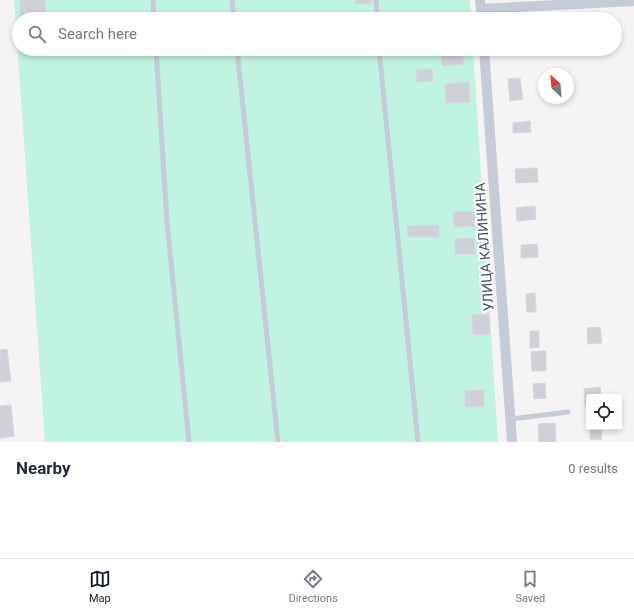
<!DOCTYPE html>
<html lang="en">
<head>
<meta charset="utf-8">
<style>
	body { margin:0; font-family:Roboto,sans-serif; background:#f2f2f3; color:#1f2937 }
	.controls { position:absolute; right:12px; bottom:12px; display:grid; overflow:hidden; border-radius:4px; box-shadow:0 2px 6px #0003 }
	.controls button { width:36px; height:36px; display:grid; place-items:center; padding:0; border:0; border-bottom:1px solid #e0e1e3; background:#fff; color:#1f2937; font:20px sans-serif }
	.compass { position:absolute; left:538px; top:68px; width:36px; height:36px; border-radius:50%; background:#fff; box-shadow:0 2px 6px #0003; rotate:334deg }
	.list { margin:0; padding:0; list-style:none }
	h2 { display:flex; justify-content:space-between; align-items:center; height:52px; margin:0; padding:0 16px; font-size:17px }
	h2 small { font-size:13px; font-weight:400; color:#747a83 }
	.icon { flex:none; width:22px; height:22px; fill:none; stroke:currentColor; stroke-width:2; stroke-linecap:round; stroke-linejoin:round }
	.map { position:relative; flex:none; width:634px; height:442px; overflow:hidden }
	.search { position:absolute; background:#fff; box-shadow:0 2px 6px #0003; left:12px; right:12px; top:12px; height:44px; display:flex; align-items:center; gap:10px; box-sizing:border-box; padding:0 14px; border-radius:22px; color:#747a83; font-size:15px }
	.sheet { height:116px; background:#fff }
	nav { display:flex; justify-content:space-around; align-items:center; box-sizing:border-box; height:56px; border-top:1px solid #e0e1e3; background:#fff; font-size:11px; color:#747a83 }
	nav a { display:grid; justify-items:center; gap:2px }
	nav .on { color:#111827 }
	.map>svg:first-child { display:block }
	.green { fill:#c0f3e1 }
	.building { fill:#cfd0d8; stroke:#d6d7de }
	.lines { fill:none; stroke-linecap:round; stroke-linejoin:round }
	.service { stroke:#c6cbd8; stroke-width:5 }
	.minor { stroke:#c6cbd8; stroke-width:10 }
	.labels { text-anchor:middle; stroke-width:4; stroke-linejoin:round; paint-order:stroke }
	.street-label { font-size:14px; fill:#495062; stroke:#fff }
</style>
</head>
<body>
<div class="map">
<svg width="634" height="442" viewBox="0 0 634 442">
	<rect width="100%" height="100%" fill="#f5f3f3"/>
	<path class="green" d="M14 0H470L471 19H19V49H473L498 442H45Z"/>
	<path class="building" d="M20 0H45L46 19H20Z
		M355 0H371V3L356 4Z
		M441 49H463L464 64 442 66Z
		M432 69 433 81 417 82 416 70Z
		M520 78 523 99 510 101 508 79Z
		M469 82 470 102 446 103 445 84Z
		M530 121 531 132 513 133V123Z
		M537 168 538 182 516 183 515 169Z
		M535 206 536 219 517 221 516 208Z
		M475 211V226L454 227 453 212Z
		M439 225V237H408L407 226Z
		M474 238 475 254H455V239Z
		M537 244 538 257 521 258V245Z
		M535 293 536 312H527L526 294Z
		M489 314 490 334 473 335 472 315Z
		M600 327 602 343 588 344 587 328Z
		M530 331H539V347L530 348Z
		M7 349 11 381 0 382V350Z
		M546 351V371H532L531 352Z
		M545 383 546 398 534 399 533 384Z
		M600 387 601 397H589V407H585L584 389Z
		M484 390V406L465 407V391Z
		M11 405 14 436 0 438V406Z
		M555 423 556 442H539L538 424Z
		M590 427H602L601 440 590 439Z"/>
	<g class="lines">
		<path class="service" d="M153 0 154 19
			M232 0 234 19
			M376 0 377 19
			M156 49 167 222 189 442
			M237 49 278 442
			M379 49 418 442
			M511 419 568 412"/>
		<path class="minor" d="M480 0 482 19
			M481 9 634 1
			M484 49 512 442"/>
	</g>
	<g class="labels">
		<g class="street-label">
			<text transform="translate(484 247) rotate(-94)" y="5">УЛИЦА КАЛИНИНА</text>
		</g>
	</g>
</svg>
<div class="controls">
<button><svg class="icon" aria-label="locate" viewBox="0 0 24 24"><circle cx="12" cy="12" r="6"/><path d="M12 2v4M12 18v4M2 12h4M18 12h4"/></svg></button>
</div>
<svg class="compass" viewBox="-18 -18 36 36"><path d="M0-13l5 13h-10z" fill="#e53935"/><path d="M0 13l5-13h-10z" fill="#747a83"/></svg>
<div class="search"><svg class="icon" aria-label="search" viewBox="0 0 24 24"><circle cx="10" cy="10" r="6"/><path d="M15 15l6 6"/></svg>Search here</div>
</div>
<section class="sheet">
<h2>Nearby<small>0 results</small></h2>
<ul class="list">
</ul>
</section>
<nav>
<a class="on"><svg class="icon" aria-label="map" viewBox="0 0 24 24"><path d="M3 6l6-2 6 2 6-2v14l-6 2-6-2-6 2zM9 4v14M15 6v14"/></svg>Map</a>
<a><svg class="icon" aria-label="directions" viewBox="0 0 24 24"><path d="M12 3l9 9-9 9-9-9zM9 14v-3h6M13 9l2 2-2 2"/></svg>Directions</a>
<a><svg class="icon" aria-label="saved" viewBox="0 0 24 24"><path d="M7 4h10v16l-5-4-5 4z"/></svg>Saved</a>
</nav>
</body>
</html>
